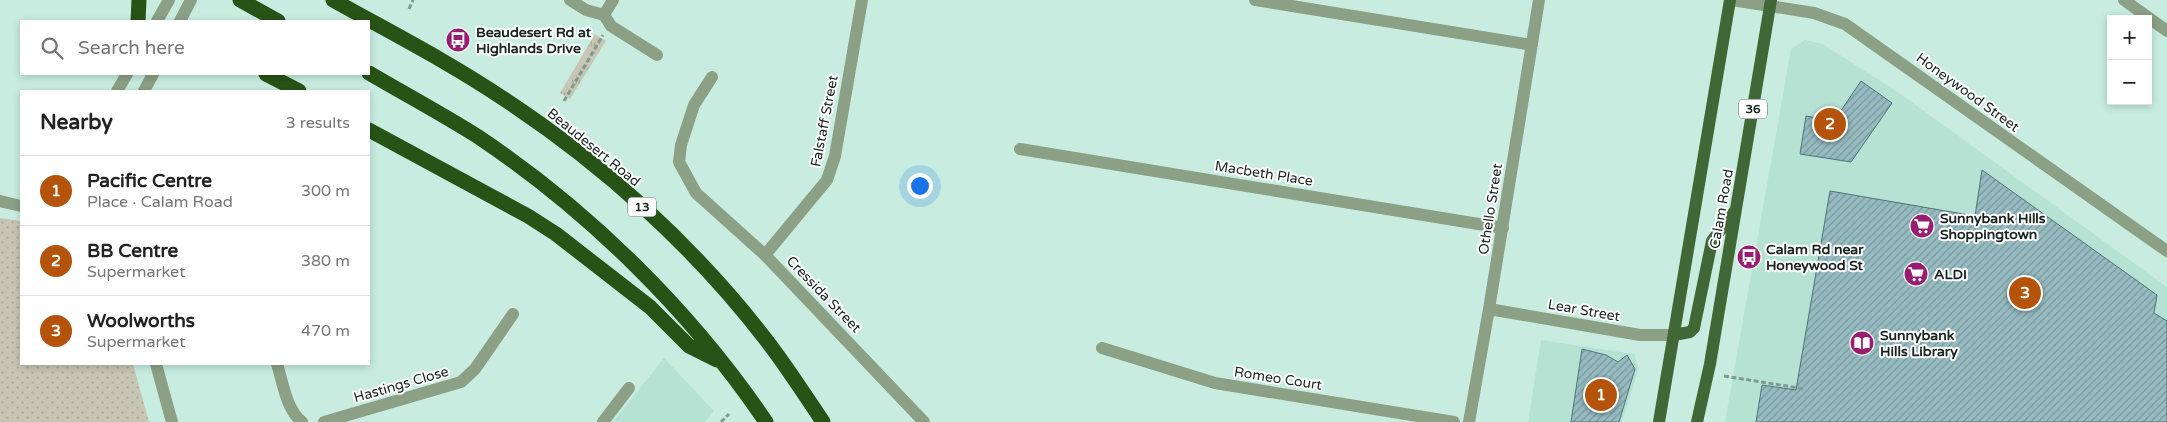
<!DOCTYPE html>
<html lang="en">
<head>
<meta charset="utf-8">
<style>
	body { margin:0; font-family:"Varela Round",sans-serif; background:#f2f2f2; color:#222 }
	.controls { position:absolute; right:15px; top:15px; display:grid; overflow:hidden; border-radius:0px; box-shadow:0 2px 8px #0003 }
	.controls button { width:45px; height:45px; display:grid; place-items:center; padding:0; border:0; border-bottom:1px solid #e0e0e0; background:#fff; color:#222; font:25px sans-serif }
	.you { position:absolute; left:919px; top:185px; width:18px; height:18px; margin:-12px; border:4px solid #fff; border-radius:50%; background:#1a73e8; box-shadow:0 0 0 8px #1a73e833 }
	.badge { display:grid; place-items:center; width:32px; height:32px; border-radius:50%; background:#b45309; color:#fff; font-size:16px; font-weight:700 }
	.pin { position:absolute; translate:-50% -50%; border:2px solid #fff; box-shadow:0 1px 5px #0006 }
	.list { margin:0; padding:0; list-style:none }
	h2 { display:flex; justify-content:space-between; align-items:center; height:65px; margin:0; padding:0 20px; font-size:21px }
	h2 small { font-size:16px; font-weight:400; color:#767676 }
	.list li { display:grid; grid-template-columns:32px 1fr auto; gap:15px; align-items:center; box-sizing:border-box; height:70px; padding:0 20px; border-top:1px solid #e0e0e0 }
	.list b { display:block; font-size:19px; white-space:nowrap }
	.list p { margin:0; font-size:16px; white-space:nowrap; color:#767676 }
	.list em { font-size:16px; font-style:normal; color:#767676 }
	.icon { flex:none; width:28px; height:28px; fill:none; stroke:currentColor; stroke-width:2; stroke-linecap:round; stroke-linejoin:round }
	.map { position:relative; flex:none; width:2167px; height:422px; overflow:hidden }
	.search { position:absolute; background:#fff; box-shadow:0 2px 8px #0003; left:20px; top:20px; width:350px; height:55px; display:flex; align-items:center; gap:12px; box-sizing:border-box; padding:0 18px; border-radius:0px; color:#767676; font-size:19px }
	.panel { position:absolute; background:#fff; box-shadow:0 2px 8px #0003; left:20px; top:90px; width:350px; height:275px; border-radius:0px }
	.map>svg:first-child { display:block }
	.built { fill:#b6e2d3 }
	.grass { fill:url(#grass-tufts) }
	.park { fill:url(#park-dots) }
	.building { fill:url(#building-hatch); stroke:#4f7378 }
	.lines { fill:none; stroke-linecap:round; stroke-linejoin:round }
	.path { stroke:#7f9a91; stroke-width:3; stroke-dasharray:5 2.5; stroke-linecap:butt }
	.minor { stroke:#8ba085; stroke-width:12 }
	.major { stroke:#426736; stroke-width:12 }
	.highway { stroke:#285317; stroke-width:15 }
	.labels { text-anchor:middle; stroke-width:4; stroke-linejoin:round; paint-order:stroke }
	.shield { fill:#fff; stroke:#5d6663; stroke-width:1 }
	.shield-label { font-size:12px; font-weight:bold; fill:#172420 }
	.poi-label { font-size:14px; font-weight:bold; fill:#172420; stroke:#fff; text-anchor:start }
	.street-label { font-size:14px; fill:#172420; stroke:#fff }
</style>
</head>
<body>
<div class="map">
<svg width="2167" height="422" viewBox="0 0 2167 422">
	<defs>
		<pattern id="grass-tufts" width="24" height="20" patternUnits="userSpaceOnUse" patternTransform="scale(1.25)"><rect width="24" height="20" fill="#c7c5b3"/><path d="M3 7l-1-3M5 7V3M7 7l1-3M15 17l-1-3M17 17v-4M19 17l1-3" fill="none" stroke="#aaa99a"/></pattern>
		<pattern id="park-dots" width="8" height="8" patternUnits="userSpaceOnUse" patternTransform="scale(1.25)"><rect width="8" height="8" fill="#c7c5b3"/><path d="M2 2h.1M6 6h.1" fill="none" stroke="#aaa99a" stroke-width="1.8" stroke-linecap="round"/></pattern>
		<pattern id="building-hatch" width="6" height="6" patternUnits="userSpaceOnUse" patternTransform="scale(1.25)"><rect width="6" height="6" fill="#96bbc0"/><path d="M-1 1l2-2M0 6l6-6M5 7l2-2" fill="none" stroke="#79989c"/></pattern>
	</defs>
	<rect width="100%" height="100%" fill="#c8ede0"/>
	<path class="built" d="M1805 40 1823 44 1902 95 2167 287V422H1725L1791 49Z
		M1541 340 1634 354 1639 369 1622 422H1528Z
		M664 358 714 411 705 422H613Z"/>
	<path class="grass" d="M595 34 606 41 570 99 560 93Z"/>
	<path class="park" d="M0 218 21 221V364H133L149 422H0Z"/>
	<path class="building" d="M1861 81 1892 103 1851 162 1800 154 1806 116 1834 121Z
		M1982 170 2157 295 2154 313 2167 321V422H1756L1762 385 1796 390 1830 191 1975 216Z
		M1582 349 1606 355 1618 362 1627 355 1635 369 1619 422H1571Z"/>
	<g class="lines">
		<path class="path" d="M409 9 413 0
			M564 101 603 35
			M1724 376 1805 389
			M721 422 729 414"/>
		<path class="minor" d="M570 0 586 10 604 15 611 26 657 55
			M1255 0 1532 45
			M1732 0 1814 13 1845 24 2167 251
			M2124 0 2167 31
			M604 15 613 0
			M157 21 169 0
			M180 21 191 0
			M712 77 694 105 681 145 679 162 696 193 765 255 924 422
			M117 91 127 74
			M144 91 153 74
			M1020 149 1503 228
			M0 201 21 206
			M765 255 827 180 835 156 862 0
			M1489 309 1640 335H1674
			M1102 348 1215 383 1454 422
			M156 364 172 422
			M277 364C283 383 286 409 302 422
			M324 422 461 382 475 369 513 314
			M603 422 629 388
			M1469 422 1489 309 1539 0"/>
		<path class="major" d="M1674 335 1690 332 1694 328 1712 241 1735 211
			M1659 422 1730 0
			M1697 422 1710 364 1771 0"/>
		<path class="highway" d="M240 0 278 21
			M333 0C390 32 449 62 504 99 603 164 695 247 767 341 787 367 805 395 823 422
			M138 21 139 0
			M369 73C405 94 442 114 477 136 588 210 691 311 766 422
			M266 74 299 91
			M369 130 528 216 556 234 650 307 689 346 717 360"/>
	</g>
	<defs>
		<symbol id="bus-disc" viewBox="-11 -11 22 22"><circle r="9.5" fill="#991c73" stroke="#fff"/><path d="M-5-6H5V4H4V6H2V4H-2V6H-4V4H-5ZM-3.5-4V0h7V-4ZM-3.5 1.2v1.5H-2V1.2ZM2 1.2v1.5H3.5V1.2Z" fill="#fff"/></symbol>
		<symbol id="supermarket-disc" viewBox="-11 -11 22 22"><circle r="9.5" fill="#991c73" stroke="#fff"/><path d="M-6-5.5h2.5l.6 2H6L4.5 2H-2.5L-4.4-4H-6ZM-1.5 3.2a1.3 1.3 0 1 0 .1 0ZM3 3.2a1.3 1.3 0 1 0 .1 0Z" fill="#fff"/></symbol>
		<symbol id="library-disc" viewBox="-11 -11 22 22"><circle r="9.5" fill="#991c73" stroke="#fff"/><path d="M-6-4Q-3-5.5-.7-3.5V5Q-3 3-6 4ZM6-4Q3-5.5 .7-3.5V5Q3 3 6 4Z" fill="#fff"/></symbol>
	</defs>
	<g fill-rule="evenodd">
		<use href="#bus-disc" x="444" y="26" width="28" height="28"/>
		<use href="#supermarket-disc" x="1908" y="212" width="28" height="28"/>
		<use href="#bus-disc" x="1735" y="243" width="28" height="28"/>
		<use href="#supermarket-disc" x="1902" y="260" width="28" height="28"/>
		<use href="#library-disc" x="1848" y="329" width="28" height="28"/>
	</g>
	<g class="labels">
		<g class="shield">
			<rect x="1739" y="99.5" width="28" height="19" rx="4"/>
			<rect x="628" y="197.5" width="28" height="19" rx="4"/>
		</g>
		<g class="shield-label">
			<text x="1753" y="113">36</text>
			<text x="642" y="211">13</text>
		</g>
		<g class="poi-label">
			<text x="476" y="37">Beaudesert Rd at<tspan x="476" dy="16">Highlands Drive</tspan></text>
			<text x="1940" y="223">Sunnybank Hills<tspan x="1940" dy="16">Shoppingtown</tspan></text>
			<text x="1766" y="254">Calam Rd near<tspan x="1766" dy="16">Honeywood St</tspan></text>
			<text x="1934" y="279">ALDI</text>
			<text x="1880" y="340">Sunnybank<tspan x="1880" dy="16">Hills Library</tspan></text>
		</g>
		<g class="street-label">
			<text transform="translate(1968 92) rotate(36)" y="5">Honeywood Street</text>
			<text transform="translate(824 121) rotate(-79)" y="5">Falstaff Street</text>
			<text transform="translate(594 147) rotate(39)" y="5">Beaudesert Road</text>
			<text transform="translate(1264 173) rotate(9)" y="5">Macbeth Place</text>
			<text transform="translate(1490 209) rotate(-81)" y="5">Othello Street</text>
			<text transform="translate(1721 209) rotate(-80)" y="5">Calam Road</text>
			<text transform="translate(824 294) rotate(46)" y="5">Cressida Street</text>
			<text transform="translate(1584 310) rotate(10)" y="5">Lear Street</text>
			<text transform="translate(1278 378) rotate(9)" y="5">Romeo Court</text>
			<text transform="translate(401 384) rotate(-16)" y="5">Hastings Close</text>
		</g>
	</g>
</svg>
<div class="controls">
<button>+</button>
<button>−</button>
</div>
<div class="you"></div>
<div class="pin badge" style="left:1601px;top:395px">1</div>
<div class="pin badge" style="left:1830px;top:124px">2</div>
<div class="pin badge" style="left:2025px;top:293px">3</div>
<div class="search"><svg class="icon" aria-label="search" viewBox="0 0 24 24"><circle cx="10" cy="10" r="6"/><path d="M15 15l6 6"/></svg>Search here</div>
<section class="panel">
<h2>Nearby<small>3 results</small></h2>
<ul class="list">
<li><span class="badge">1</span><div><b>Pacific Centre</b><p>Place · Calam Road</p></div><em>300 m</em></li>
<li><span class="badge">2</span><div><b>BB Centre</b><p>Supermarket</p></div><em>380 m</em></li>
<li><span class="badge">3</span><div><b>Woolworths</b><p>Supermarket</p></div><em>470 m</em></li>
</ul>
</section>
</div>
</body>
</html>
